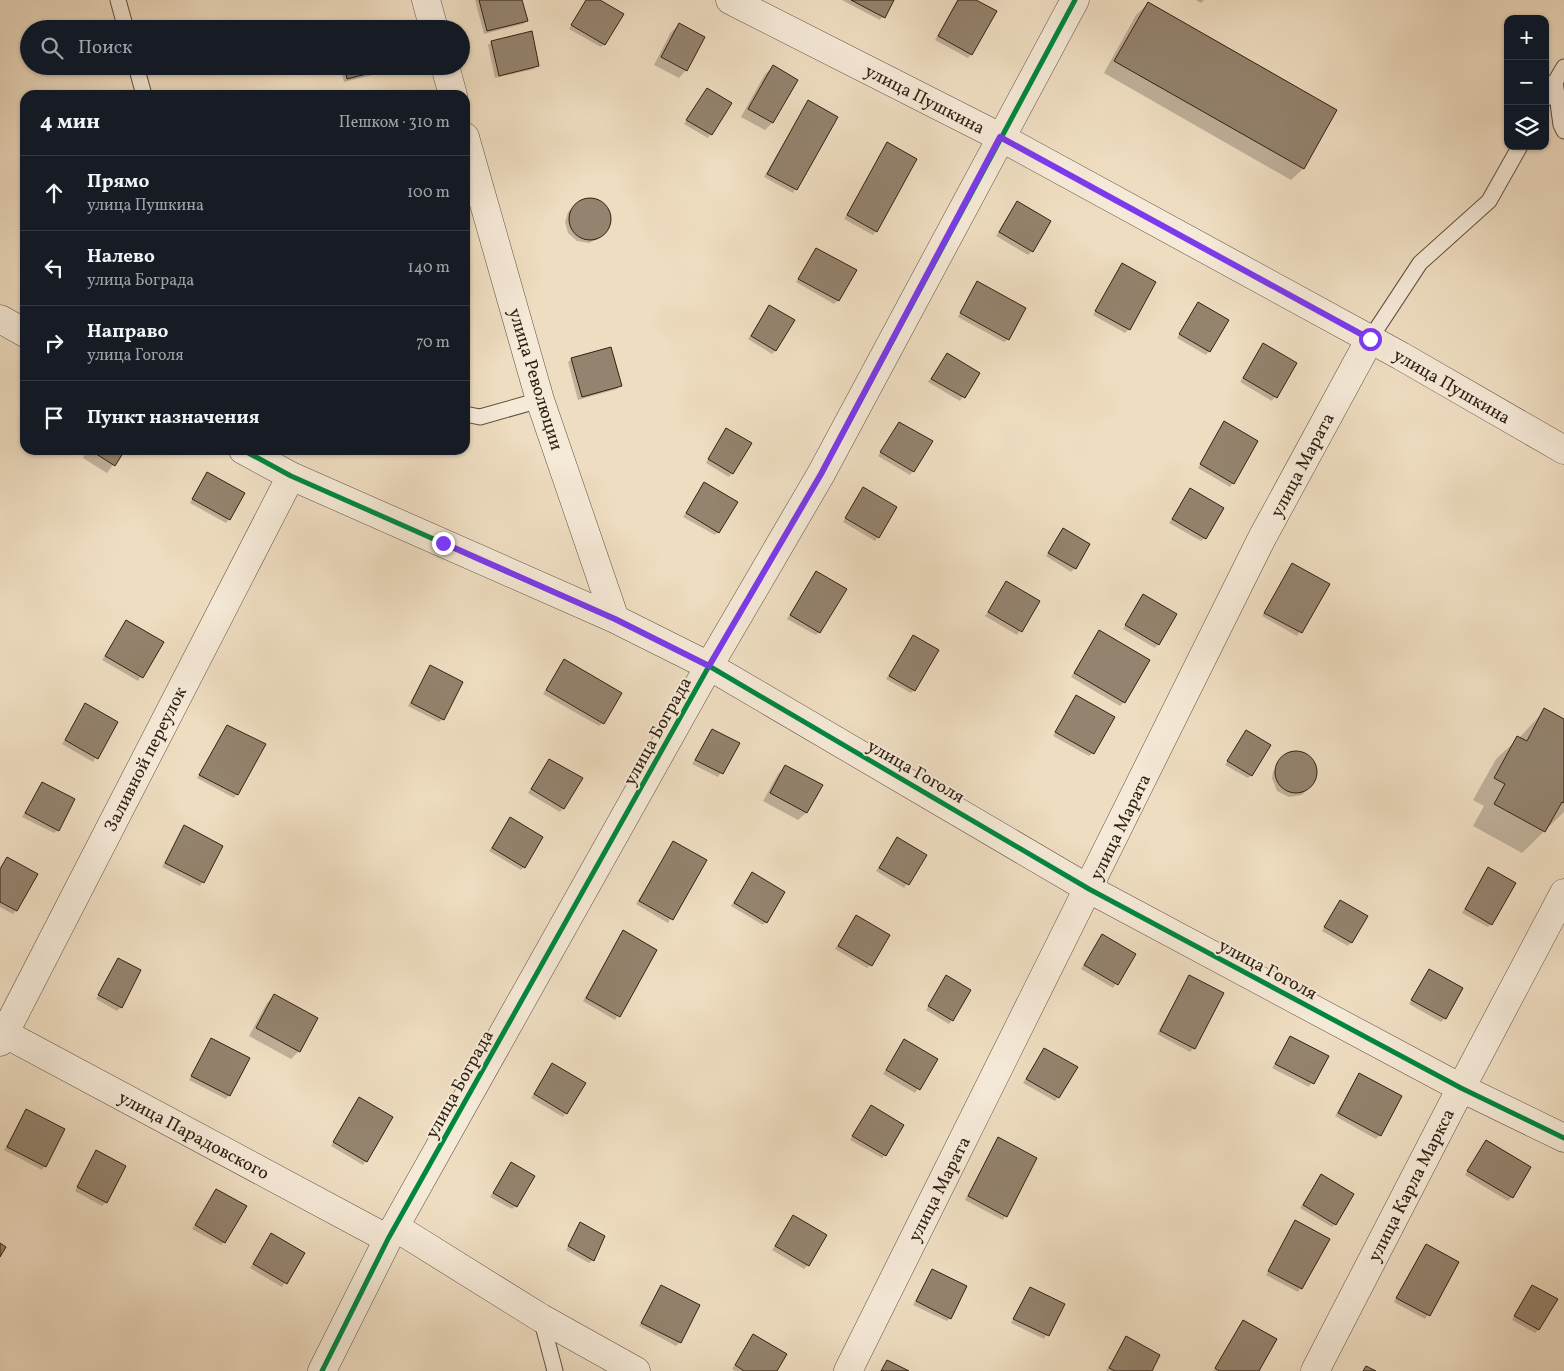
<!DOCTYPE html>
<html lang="ru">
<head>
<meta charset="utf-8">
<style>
	body { margin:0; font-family:Vollkorn,serif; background:#20242c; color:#f1f3f6 }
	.controls { position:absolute; right:15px; top:15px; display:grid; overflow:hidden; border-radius:10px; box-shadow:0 1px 4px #0004 }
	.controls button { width:45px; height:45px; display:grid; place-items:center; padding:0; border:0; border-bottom:1px solid #363941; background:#171b24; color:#f1f3f6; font:25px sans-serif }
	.stop { position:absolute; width:15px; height:15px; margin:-11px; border:4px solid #7c3aed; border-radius:50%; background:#fff }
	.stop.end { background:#7c3aed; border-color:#fff; box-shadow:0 1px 5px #0008 }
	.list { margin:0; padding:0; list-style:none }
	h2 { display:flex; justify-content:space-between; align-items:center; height:65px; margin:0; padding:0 20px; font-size:21px }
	h2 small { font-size:16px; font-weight:400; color:#9ea1a6 }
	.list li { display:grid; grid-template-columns:32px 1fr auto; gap:15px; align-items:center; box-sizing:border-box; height:75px; padding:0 20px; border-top:1px solid #363941 }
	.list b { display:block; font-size:19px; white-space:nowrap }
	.list p { margin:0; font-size:16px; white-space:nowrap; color:#9ea1a6 }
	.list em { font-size:16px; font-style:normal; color:#9ea1a6 }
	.icon { flex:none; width:28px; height:28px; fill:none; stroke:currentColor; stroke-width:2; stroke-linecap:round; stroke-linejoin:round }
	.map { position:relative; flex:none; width:1564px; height:1371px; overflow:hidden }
	.search { position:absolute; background:#171b24; box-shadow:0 1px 4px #0004; left:20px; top:20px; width:450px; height:55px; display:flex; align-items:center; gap:12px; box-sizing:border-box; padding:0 18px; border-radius:28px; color:#9ea1a6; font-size:19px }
	.panel { position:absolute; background:#171b24; box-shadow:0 1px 4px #0004; left:20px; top:90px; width:450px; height:365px; border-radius:15px }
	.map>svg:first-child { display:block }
	.shadow { fill:#0003 }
	.building { fill:#94836e; stroke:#312114 }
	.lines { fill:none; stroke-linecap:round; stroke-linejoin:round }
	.service-casing { stroke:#60503f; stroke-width:17 }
	.minor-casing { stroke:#60503f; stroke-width:29 }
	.service { stroke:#f5e9d7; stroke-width:15 }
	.minor { stroke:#f5e9d7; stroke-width:28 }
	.cycleway-casing { stroke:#f5e9d7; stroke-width:8 }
	.cycleway { stroke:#00873e; stroke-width:5 }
	.route { stroke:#7c3aed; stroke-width:6 }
	.labels { text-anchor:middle; stroke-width:4; stroke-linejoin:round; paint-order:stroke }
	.street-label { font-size:18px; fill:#312114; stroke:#f5e9d7 }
</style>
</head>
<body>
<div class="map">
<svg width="1564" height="1371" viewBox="0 0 1564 1371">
	<rect width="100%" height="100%" fill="#efddc1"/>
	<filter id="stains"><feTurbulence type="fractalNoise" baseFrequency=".004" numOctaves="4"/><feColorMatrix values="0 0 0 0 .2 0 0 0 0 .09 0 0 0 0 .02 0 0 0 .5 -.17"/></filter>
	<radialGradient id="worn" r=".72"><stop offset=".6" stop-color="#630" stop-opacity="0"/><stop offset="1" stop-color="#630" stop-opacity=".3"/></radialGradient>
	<path class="shadow" d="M475 0H521L526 21 523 24 484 34Z
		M586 0H597L604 44 601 47 569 29Z
		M842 0H893L880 20Z
		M957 0H974L971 54 968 58 935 40Z
		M1196 0H1204L1201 3Z
		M1148 4 1336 111 1303 169 1291 180 1104 73 1136 15Z
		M679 25 686 70 679 78 654 65 671 32Z
		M492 42 537 65 534 69 495 78 488 45Z
		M340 66H384L385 69 381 73 344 82Z
		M773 67 772 123 765 130 741 117 765 74Z
		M707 89 731 103 708 138 684 124Z
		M808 101 837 117 793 193 764 177Z
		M887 144 876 231 873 235 844 219Z
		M592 198 605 205 610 217 608 227 598 239 589 243 577 241 568 233 565 222 568 212 580 201Z
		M1014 206 1032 251 1028 255 996 236Z
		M817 249 838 300 834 304 796 282Z
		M1122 265 1129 329 1125 333 1093 315Z
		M974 286 1008 339 1004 342 958 317Z
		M769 306 775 351 772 354 748 339Z
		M1195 307 1209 351 1206 355 1177 338Z
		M1260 349 1295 364 1272 401 1240 382Z
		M947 355 978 373 960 401 928 382Z
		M572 359 620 386 617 389 578 400 568 362Z
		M1224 422 1233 483 1230 487 1198 468Z
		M899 423 913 471 910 475 878 456Z
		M723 433 732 473 729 477 706 463Z
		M88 450H124L107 473 83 458Z
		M207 474 229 519 226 523 190 503Z
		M704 484 718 532 715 535 683 517Z
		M1190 490 1205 538 1201 541 1169 523Z
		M860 492 878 537 875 541 843 522Z
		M1063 530 1075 568 1071 572 1046 556Z
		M1292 564 1328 584 1297 636 1262 616Z
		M816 572 819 632 816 635 787 619Z
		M1006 583 1038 601 1017 635 985 616Z
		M1140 599 1158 644 1155 648 1123 629Z
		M127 622 162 643 138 681 102 660Z
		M1099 631 1124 702 1120 706 1071 677Z
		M913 636 914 690 911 693 886 679Z
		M564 660 603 723 599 726 543 694Z
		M430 667 443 719 439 722 408 706Z
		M1073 700 1093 753 1089 756 1053 736Z
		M85 705 117 723 93 762 62 744Z
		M1545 710 1564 721V812L1522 853 1473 826 1484 806 1473 800 1496 759 1519 738Z
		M227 726 237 794 234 798 197 778Z
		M713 731 738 744 718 777 692 764Z
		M1243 735 1251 775 1248 778 1225 765Z
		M1289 753H1303L1313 761 1317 774 1315 781 1302 795 1289 797 1277 791 1272 778 1273 772 1280 761Z
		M549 760 563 808 560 812 528 793Z
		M786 766 821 786 806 813 798 820 763 801 778 774Z
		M42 783 58 830 54 833 22 817Z
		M510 818 524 867 521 870 489 851Z
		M184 827 222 846 200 886 162 867Z
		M897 838 925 855 904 888 876 871Z
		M674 842 705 861 668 923 636 904Z
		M7 859 16 910 13 914 0 907V869Z
		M1485 872 1491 924 1488 927 1462 913Z
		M752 873 766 922 763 925 731 906Z
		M1337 905 1351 942 1348 946 1322 931Z
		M856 916 871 965 867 968 835 949Z
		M623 931 655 950 615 1020 583 1001Z
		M1102 936 1134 955 1113 988 1081 969Z
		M118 959 121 1007 117 1011 96 999Z
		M1429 970 1445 1018 1441 1022 1409 1004Z
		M1189 976 1194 1048 1190 1052 1157 1034Z
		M946 977 952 1020 949 1024 926 1010Z
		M274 996 316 1018 299 1051 291 1059 249 1036 267 1003Z
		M1291 1037 1327 1056 1309 1087 1272 1068Z
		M211 1040 229 1095 226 1099 189 1080Z
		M904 1041 936 1059 915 1093 883 1074Z
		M1044 1049 1058 1097 1055 1101 1023 1083Z
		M549 1068 566 1113 563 1117 531 1098Z
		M1359 1074 1380 1135 1376 1139 1335 1116Z
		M356 1102 366 1161 363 1165 331 1146Z
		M871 1106 885 1155 882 1158 850 1140Z
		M26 1110 45 1166 42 1170 4 1150Z
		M998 1138 1035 1158 1003 1220 965 1200Z
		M1486 1142 1512 1197 1508 1201 1465 1175Z
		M97 1151 106 1202 102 1206 75 1191Z
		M511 1164 516 1206 512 1209 490 1197Z
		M1321 1175 1335 1224 1332 1227 1300 1208Z
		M217 1190 224 1242 221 1245 192 1229Z
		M793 1217 808 1265 804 1269 772 1250Z
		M1296 1222 1328 1240 1298 1292 1266 1275Z
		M580 1223 593 1260 589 1263 566 1250Z
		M271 1235 303 1254 282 1287 250 1268Z
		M1426 1245 1458 1263 1425 1319 1394 1302Z
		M932 1270 950 1318 947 1321 913 1305Z
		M661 1287 680 1342 676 1346 639 1326Z
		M1532 1287 1538 1330 1535 1333 1512 1320Z
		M1030 1288 1063 1305 1044 1339 1011 1323Z
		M1243 1321 1257 1371H1213L1240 1325Z
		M753 1336 775 1371H735L732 1369Z
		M1126 1338 1150 1371H1106Z"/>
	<path class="building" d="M479 0H522L528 21 487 31Z
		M586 0H600L624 14 605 45 571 25Z
		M851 0H894L885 18Z
		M958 0H976L997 11 972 55 938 36Z
		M1148 2 1337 110 1304 169 1114 61Z
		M374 23 376 29H351Z
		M679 23 705 37 687 71 661 57Z
		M532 31 539 66 499 76 491 41Z
		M773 65 798 80 773 123 748 109Z
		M344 66H385L386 69 347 79Z
		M707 88 732 103 712 135 686 120Z
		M808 100 838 117 797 190 767 174Z
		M887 142 917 159 877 232 847 215Z
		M569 219a21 21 0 1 1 42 0a21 21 0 1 1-42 0Z
		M1017 201 1051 221 1033 252 999 232Z
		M816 248 857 270 839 301 798 279Z
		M1122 263 1156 282 1130 330 1095 311Z
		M977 281 1026 308 1009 340 960 313Z
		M1198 302 1229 320 1210 352 1179 334Z
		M769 305 795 320 776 351 751 336Z
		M1263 343 1297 363 1277 398 1243 378Z
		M611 347 622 386 582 397 571 358Z
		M947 353 980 373 965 398 931 379Z
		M1224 421 1258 441 1234 484 1200 464Z
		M899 422 933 441 914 472 880 452Z
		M726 428 752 443 733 474 708 459Z
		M90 450H125L115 466Z
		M207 472 245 493 230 520 192 499Z
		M704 482 738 502 719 533 686 513Z
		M863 487 897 507 879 538 845 518Z
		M1190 488 1224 508 1206 539 1172 519Z
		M1063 528 1090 544 1076 569 1048 553Z
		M1292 563 1330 584 1302 633 1264 613Z
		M816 571 847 589 820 633 790 615Z
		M1006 581 1040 601 1022 632 988 612Z
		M1143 594 1177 614 1159 645 1125 625Z
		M126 620 164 642 143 678 105 656Z
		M1099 630 1150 660 1125 703 1074 673Z
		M913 635 939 650 915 691 889 676Z
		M564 659 622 693 604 724 546 690Z
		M430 665 463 682 444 720 411 703Z
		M1076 695 1115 717 1094 754 1055 732Z
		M85 703 118 722 98 759 65 740Z
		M1544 708 1564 719V803L1562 802 1545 832 1494 804 1505 784 1494 778 1517 736 1527 741Z
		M227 725 266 744 238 795 199 775Z
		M712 729 740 743 723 774 695 760Z
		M1246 730 1271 745 1252 776 1227 761Z
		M1275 772a21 21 0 1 1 42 0a21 21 0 1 1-42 0Z
		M549 759 583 778 564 809 531 789Z
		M785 765 823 785 807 813 770 793Z
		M42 782 75 799 59 831 25 813Z
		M510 817 543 837 525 868 492 848Z
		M184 825 223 846 204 883 165 863Z
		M897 837 927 855 909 885 879 868Z
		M673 841 707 860 673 920 639 901Z
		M7 857 38 874 17 911 0 902V869Z
		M1488 867 1516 883 1492 925 1465 909Z
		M752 872 785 892 767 923 734 903Z
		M1340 900 1368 916 1352 943 1324 927Z
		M856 915 890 935 872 966 838 946Z
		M623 930 657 950 620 1017 586 998Z
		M1102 934 1136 954 1118 985 1084 965Z
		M118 958 141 970 122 1008 98 995Z
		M1429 969 1463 988 1446 1019 1411 1000Z
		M946 975 971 990 953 1021 928 1006Z
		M1189 975 1224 993 1195 1049 1160 1031Z
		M274 994 318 1018 300 1052 256 1028Z
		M1290 1036 1329 1056 1314 1084 1275 1064Z
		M211 1038 250 1058 230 1096 191 1076Z
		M904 1039 938 1059 920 1090 886 1070Z
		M1044 1048 1078 1067 1059 1098 1026 1079Z
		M552 1063 586 1083 567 1114 534 1094Z
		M1359 1073 1402 1096 1381 1136 1338 1113Z
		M359 1097 393 1117 367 1162 333 1142Z
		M871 1105 904 1125 886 1156 852 1136Z
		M26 1109 65 1129 46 1167 7 1147Z
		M998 1137 1037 1158 1007 1217 968 1196Z
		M1486 1140 1531 1167 1513 1198 1467 1171Z
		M96 1150 126 1166 107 1203 77 1187Z
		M511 1162 535 1176 517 1207 493 1193Z
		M1321 1174 1354 1194 1336 1225 1303 1205Z
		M216 1189 247 1206 225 1243 195 1225Z
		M793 1215 827 1235 809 1266 775 1246Z
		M1295 1220 1330 1239 1302 1289 1268 1271Z
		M580 1222 605 1236 594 1261 568 1246Z
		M271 1233 305 1253 287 1284 253 1264Z
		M0 1243 6 1247 0 1257Z
		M1426 1244 1459 1262 1430 1316 1396 1298Z
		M932 1269 967 1286 951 1319 916 1301Z
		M661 1285 700 1305 681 1343 641 1323Z
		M1532 1285 1558 1299 1539 1330 1514 1316Z
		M1030 1287 1065 1304 1049 1336 1013 1319Z
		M1243 1320 1277 1339 1259 1371H1219L1215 1368Z
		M753 1334 787 1354 777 1371H744L735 1365Z
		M1126 1336 1160 1355 1152 1371H1115L1109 1368Z
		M887 1360 909 1371H881Z
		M1366 1366 1376 1371H1363Z"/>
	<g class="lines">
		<defs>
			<path id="service" d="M118 0 126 29
				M136 66 144 95
				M1555 81 1561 125 1564 131
				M1545 99 1564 67
				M1370 339 1420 263 1489 201 1520 146
				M465 414 480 417 540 400
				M541 1318 555 1371"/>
			<path id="minor" d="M426 0 434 29
				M730 0 1000 137 1401 356 1564 450
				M445 66 453 95
				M465 137 540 400 615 619
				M0 319 25 333
				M243 450 291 476 615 619 709 666 1089 889 1461 1088 1564 1138
				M0 1031 388 1239
				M0 1042 291 476
				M395 1227 541 1318 636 1371
				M322 1371 388 1239 709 666 821 474 1075 0
				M848 1371 1262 538 1370 339
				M1315 1371 1461 1088 1564 893"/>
		</defs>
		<use href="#service" class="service-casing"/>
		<use href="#minor" class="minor-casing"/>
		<use href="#service" class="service"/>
		<use href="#minor" class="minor"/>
		<defs>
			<path id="cycleway" d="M243 450 291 476 615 619 709 666 1089 889 1461 1088 1564 1138
				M322 1371 388 1239 709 666 821 474 1075 0"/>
		</defs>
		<use href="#cycleway" class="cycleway-casing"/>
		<use href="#cycleway" class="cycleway"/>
	</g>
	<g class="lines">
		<path class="route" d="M443 543 615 619 709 666 821 474 1000 137 1370 339"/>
	</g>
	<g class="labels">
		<g class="street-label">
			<text transform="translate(925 99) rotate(27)" y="6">улица Пушкина</text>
			<text transform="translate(536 379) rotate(73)" y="6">улица Революции</text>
			<text transform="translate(1452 386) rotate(30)" y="6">улица Пушкина</text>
			<text transform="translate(1302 465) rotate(-62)" y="6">улица Марата</text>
			<text transform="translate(657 731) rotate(-61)" y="6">улица Бограда</text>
			<text transform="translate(145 759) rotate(-63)" y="6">Заливной переулок</text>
			<text transform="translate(916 771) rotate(30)" y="6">улица Гоголя</text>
			<text transform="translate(1120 827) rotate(-64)" y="6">улица Марата</text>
			<text transform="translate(1268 969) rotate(28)" y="6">улица Гоголя</text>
			<text transform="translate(459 1084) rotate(-61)" y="6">улица Бограда</text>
			<text transform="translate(194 1135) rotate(28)" y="6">улица Парадовского</text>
			<text transform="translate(1411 1185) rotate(-63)" y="6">улица Карла Маркса</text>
			<text transform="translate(939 1189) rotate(-63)" y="6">улица Марата</text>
		</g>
	</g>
	<rect width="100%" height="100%" filter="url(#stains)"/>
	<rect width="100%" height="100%" fill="url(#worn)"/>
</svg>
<div class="controls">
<button>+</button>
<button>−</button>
<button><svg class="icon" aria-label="layers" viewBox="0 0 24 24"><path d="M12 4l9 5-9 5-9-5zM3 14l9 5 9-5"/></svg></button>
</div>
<div class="stop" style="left:1370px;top:339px"></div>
<div class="stop end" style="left:443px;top:543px"></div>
<div class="search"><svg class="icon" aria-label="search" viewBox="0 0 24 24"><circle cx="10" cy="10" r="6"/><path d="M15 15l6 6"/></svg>Поиск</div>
<section class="panel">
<h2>4 мин<small>Пешком · 310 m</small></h2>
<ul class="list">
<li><svg class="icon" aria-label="ahead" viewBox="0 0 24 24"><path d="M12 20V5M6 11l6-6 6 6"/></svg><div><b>Прямо</b><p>улица Пушкина</p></div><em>100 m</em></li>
<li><svg class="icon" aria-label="left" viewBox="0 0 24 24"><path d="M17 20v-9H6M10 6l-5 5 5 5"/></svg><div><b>Налево</b><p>улица Бограда</p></div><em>140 m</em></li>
<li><svg class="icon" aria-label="right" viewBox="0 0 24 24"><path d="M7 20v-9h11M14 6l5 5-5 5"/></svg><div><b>Направо</b><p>улица Гоголя</p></div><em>70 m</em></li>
<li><svg class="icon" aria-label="arrive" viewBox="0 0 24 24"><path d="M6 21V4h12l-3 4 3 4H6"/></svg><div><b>Пункт назначения</b></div></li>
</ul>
</section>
</div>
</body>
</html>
